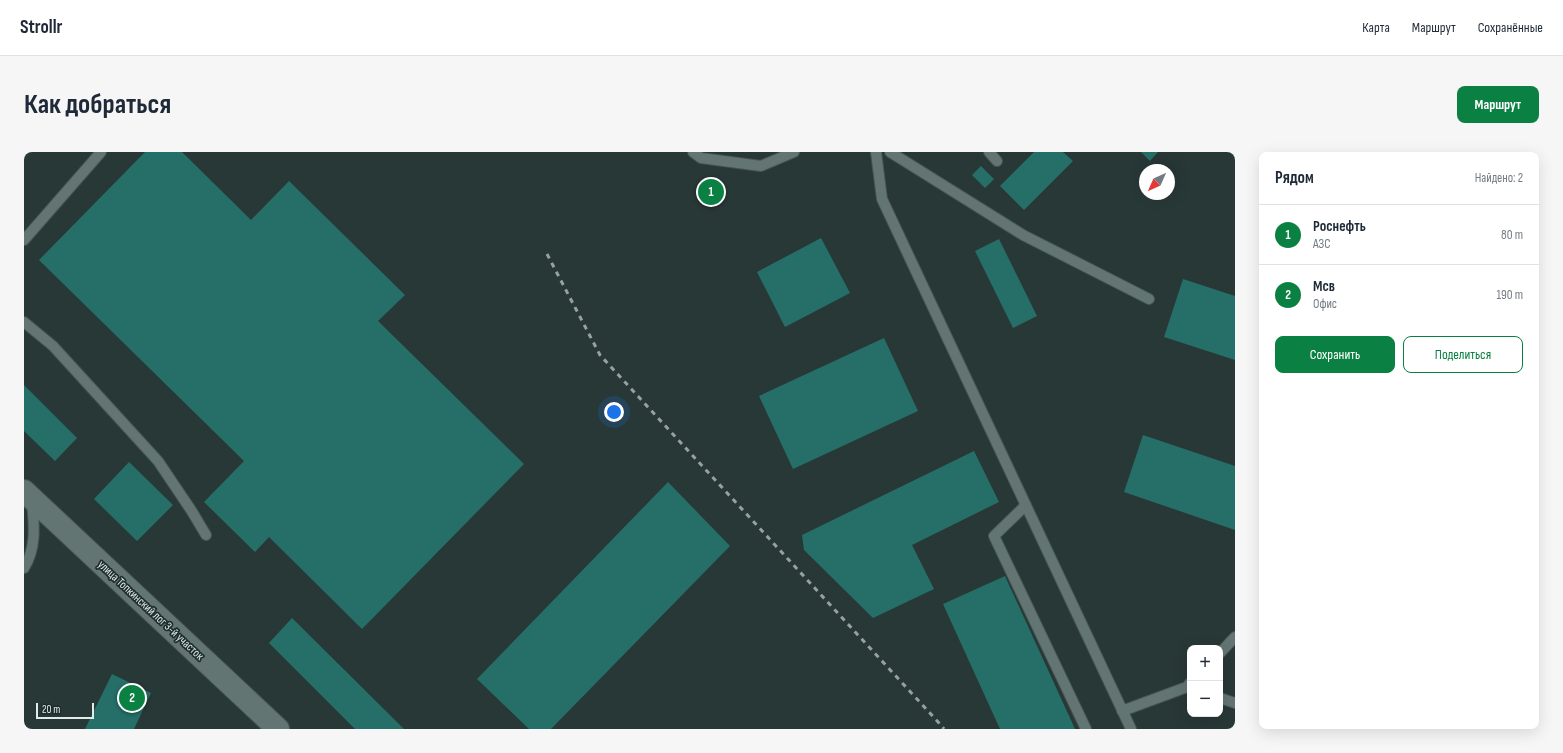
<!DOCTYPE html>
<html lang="ru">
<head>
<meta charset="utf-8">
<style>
	body { margin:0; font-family:"Sofia Sans Condensed",sans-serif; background:#f6f6f7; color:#1f2937 }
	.controls { position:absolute; right:12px; bottom:12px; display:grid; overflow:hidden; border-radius:8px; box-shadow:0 4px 16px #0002 }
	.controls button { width:36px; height:36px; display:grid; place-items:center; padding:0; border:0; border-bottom:1px solid #e0e1e3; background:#fff; color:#1f2937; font:20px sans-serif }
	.compass { position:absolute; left:1115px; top:12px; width:36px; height:36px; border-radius:50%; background:#fff; box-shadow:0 4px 16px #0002; rotate:225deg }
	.scale { position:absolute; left:12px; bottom:10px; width:58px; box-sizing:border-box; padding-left:4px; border:2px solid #e1ebea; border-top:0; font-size:11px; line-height:14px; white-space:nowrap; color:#e1ebea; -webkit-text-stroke:3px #1e2e2c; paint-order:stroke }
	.you { position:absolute; left:590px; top:260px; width:14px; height:14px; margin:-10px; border:3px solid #fff; border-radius:50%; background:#1a73e8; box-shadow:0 0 0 6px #1a73e833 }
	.badge { display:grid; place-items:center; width:26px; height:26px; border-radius:50%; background:#0b8043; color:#fff; font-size:13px; font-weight:700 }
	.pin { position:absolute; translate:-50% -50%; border:2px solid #fff; box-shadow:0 1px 4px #0006 }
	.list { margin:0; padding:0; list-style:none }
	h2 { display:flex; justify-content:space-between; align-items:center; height:52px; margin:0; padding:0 16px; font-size:17px }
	h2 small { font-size:13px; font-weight:400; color:#747a83 }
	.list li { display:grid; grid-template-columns:26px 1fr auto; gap:12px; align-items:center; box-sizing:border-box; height:60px; padding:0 16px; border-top:1px solid #e0e1e3 }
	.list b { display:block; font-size:15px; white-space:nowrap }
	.list p { margin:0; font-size:13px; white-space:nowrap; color:#747a83 }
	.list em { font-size:13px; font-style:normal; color:#747a83 }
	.actions { display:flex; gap:8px; padding:12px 16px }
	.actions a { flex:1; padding:9px 0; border:1px solid #0b8043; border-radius:8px; text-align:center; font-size:14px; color:#0b8043 }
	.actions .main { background:#0b8043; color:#fff }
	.map { position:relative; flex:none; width:1211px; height:577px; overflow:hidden; border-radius:8px }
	header { display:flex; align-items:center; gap:24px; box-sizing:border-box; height:56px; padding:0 20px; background:#fff; border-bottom:1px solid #e0e1e3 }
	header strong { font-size:19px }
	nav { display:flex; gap:22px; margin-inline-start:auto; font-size:14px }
	.intro { display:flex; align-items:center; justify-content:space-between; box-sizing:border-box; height:96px; padding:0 24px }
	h1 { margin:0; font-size:28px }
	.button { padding:10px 18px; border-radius:8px; background:#0b8043; color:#fff; font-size:14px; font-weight:700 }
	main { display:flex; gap:24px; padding:0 24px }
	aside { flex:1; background:#fff; border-radius:8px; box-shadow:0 4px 16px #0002 }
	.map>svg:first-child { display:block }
	.building { fill:#266f69 }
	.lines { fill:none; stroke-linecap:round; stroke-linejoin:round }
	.service-casing { stroke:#465553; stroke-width:12 }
	.secondary-casing { stroke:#465553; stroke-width:24 }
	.service { stroke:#637573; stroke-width:10 }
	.secondary { stroke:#637573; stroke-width:22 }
	.rail { stroke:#96a2a1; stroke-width:3; stroke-dasharray:5 5; stroke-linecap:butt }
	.labels { text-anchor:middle; stroke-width:3.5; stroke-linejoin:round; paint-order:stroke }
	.street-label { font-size:12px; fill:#e1ebea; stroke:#1e2e2c }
</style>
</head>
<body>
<header>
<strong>Strollr</strong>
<nav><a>Карта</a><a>Маршрут</a><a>Сохранённые</a></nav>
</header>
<div class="intro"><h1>Как добраться</h1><a class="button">Маршрут</a></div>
<main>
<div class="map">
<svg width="1211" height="577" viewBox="0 0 1211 577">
	<rect width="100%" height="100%" fill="#283836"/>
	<path class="building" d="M121 0H158L227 68 265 29 381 143 354 169 500 312 338 477 245 385 231 400 180 350 220 309 15 108Z
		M1010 0H1039L1049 9 1000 58 976 34Z
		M1117 0H1134L1126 9Z
		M957 14 970 27 961 36 948 23Z
		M797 86 826 141 761 175 733 120Z
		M975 87 1013 164 989 176 951 99Z
		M1159 127 1211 144V208L1140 185Z
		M860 186 894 259 769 317 735 244Z
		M0 233 53 286 31 309 0 279Z
		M1119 283 1211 314V378L1100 340Z
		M950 299 975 350 888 393 910 437 849 466 780 398 778 383Z
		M105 310 149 353 113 389 70 347Z
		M644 330 706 394 527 577H505L453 527Z
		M981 424 1051 577H976L919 452Z
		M268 466 380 577H331L245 491Z
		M88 522 127 541 110 577H61Z"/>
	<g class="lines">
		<defs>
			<path id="service" d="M669 0 677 6 737 14 770 0
				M852 0 858 47 1107 577
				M866 0 999 83 1125 147
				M965 0 973 9
				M0 88 77 0
				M0 170 29 194 134 309 167 358 182 383
				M1002 353 970 384 1062 577
				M0 416C13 395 10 372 8 349
				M1196 501 1211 485
				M1196 546 1211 551
				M1098 559 1163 535 1166 531"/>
			<path id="secondary" d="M0 339 254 577"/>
		</defs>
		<use href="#service" class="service-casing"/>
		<use href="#secondary" class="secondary-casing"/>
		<use href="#service" class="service"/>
		<use href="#secondary" class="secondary"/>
		<path class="rail" d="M523 102 576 203 916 572 920 577"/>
	</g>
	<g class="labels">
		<g class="street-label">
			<text transform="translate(127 458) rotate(43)" y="4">улица Топкинский лог 3-й участок</text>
		</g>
	</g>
</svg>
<div class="controls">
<button>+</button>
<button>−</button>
</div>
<svg class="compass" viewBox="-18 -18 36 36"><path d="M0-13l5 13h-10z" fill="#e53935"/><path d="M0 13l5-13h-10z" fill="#747a83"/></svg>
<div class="scale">20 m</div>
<div class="you"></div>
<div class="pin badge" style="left:687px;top:40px">1</div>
<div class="pin badge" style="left:108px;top:546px">2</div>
</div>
<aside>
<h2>Рядом<small>Найдено: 2</small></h2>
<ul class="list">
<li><span class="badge">1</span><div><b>Роснефть</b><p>АЗС</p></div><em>80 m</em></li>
<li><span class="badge">2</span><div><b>Мсв</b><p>Офис</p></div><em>190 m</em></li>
</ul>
<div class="actions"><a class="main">Сохранить</a><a>Поделиться</a></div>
</aside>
</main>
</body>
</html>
